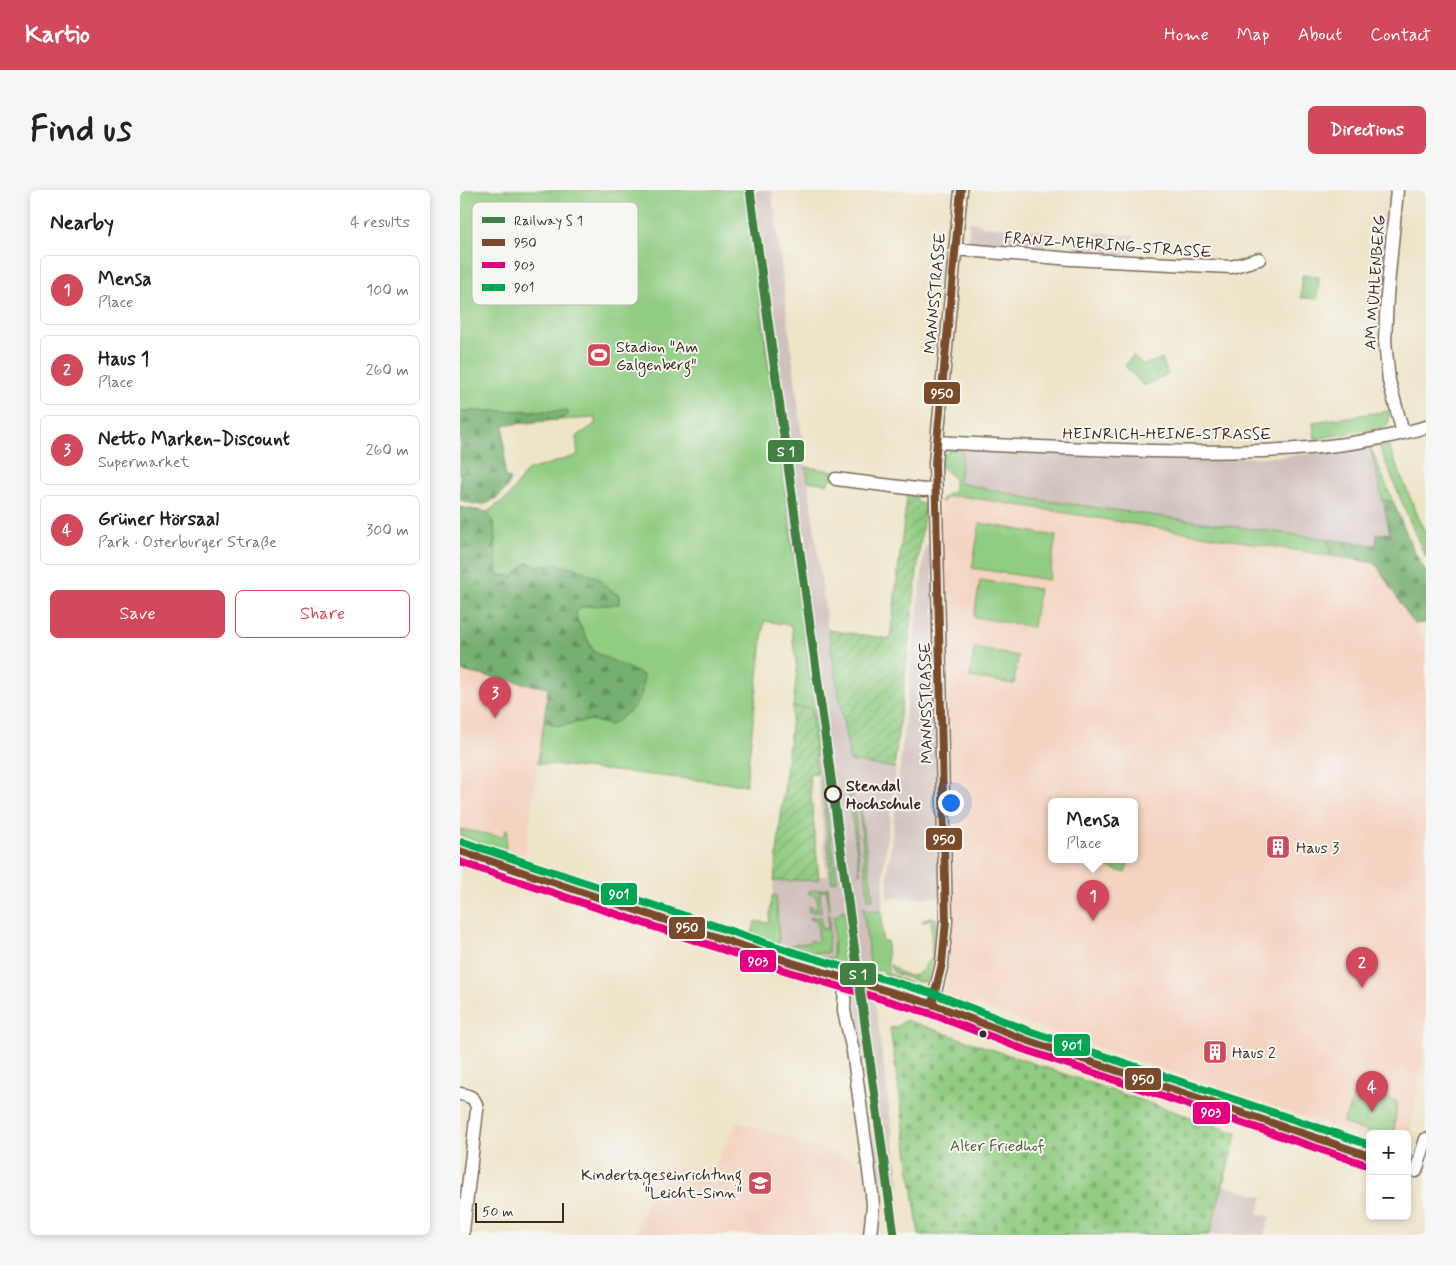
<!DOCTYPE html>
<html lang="en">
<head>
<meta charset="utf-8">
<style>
	body { margin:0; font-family:Mynerve,sans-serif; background:#f6f6f6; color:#222 }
	.controls { position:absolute; right:15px; bottom:15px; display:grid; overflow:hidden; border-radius:8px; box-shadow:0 2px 8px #0003 }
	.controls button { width:45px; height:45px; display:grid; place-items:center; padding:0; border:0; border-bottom:1px solid #e0e0e0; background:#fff; color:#222; font:25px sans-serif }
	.scale { position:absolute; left:15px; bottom:12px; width:89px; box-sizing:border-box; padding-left:5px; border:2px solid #3b2a1e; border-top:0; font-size:14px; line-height:18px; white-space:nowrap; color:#3b2a1e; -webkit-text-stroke:4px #f6f6f2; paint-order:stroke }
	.you { position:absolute; left:490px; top:612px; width:18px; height:18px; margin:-12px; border:4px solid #fff; border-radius:50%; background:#1a73e8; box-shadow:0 0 0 8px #1a73e833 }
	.badge { display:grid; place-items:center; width:32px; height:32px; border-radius:50%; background:#d1495b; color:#fff; font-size:16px; font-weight:700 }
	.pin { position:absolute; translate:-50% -41px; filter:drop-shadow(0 1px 2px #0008) }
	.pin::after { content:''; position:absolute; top:26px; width:18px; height:15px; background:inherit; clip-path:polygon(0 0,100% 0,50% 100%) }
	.popup { position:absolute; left:588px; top:608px; width:90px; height:65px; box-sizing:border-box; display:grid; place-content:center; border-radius:8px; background:#fff; filter:drop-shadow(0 1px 4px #0005); font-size:16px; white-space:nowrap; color:#767676 }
	.popup b { font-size:19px; color:#222 }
	.popup::after { content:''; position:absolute; left:50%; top:100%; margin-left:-10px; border:10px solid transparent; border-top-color:#fff }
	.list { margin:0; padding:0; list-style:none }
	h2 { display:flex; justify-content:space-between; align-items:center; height:65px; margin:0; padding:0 20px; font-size:21px }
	h2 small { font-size:16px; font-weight:400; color:#767676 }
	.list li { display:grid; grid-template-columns:32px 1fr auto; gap:15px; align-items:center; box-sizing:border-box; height:70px; margin:0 10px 10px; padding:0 10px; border:1px solid #e0e0e0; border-radius:8px }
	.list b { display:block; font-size:19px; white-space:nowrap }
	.list p { margin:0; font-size:16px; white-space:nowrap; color:#767676 }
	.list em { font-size:16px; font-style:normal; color:#767676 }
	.actions { display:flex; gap:10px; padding:15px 20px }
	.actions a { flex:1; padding:11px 0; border:1px solid #d1495b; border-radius:8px; text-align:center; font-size:18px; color:#d1495b }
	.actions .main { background:#d1495b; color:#fff }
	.map { position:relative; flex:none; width:966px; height:1045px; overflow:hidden; border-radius:8px }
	header { display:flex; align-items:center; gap:30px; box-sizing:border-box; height:70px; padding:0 25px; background:#d1495b; color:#fff }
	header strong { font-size:24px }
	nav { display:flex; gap:28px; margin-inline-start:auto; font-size:18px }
	.intro { display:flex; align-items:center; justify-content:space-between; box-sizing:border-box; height:120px; padding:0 30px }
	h1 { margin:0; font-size:35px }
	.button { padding:12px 22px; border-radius:8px; background:#d1495b; color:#fff; font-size:18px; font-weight:700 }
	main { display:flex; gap:30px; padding:0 30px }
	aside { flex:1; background:#fff; border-radius:8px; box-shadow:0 2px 8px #0003 }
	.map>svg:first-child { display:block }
	.built { fill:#f4d3c0; fill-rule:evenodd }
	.industrial { fill:#d0c0bc }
	.grass { fill:#90cc81; stroke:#667b50 }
	.forest { fill:url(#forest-firs); stroke:#586d46 }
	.cemetery { fill:url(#cemetery-stones); stroke:#667b50 }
	.park { fill:url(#park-tufts); stroke:#667b50 }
	.garden { fill:url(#garden-furrows); stroke:#667b50 }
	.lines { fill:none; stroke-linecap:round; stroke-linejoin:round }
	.minor-casing { stroke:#7a6b5a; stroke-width:15 }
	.minor { stroke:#fff; stroke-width:12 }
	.bus-1-casing { stroke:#f6f6f2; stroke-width:11 }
	.bus-2-casing { stroke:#f6f6f2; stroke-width:11 }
	.bus-3-casing { stroke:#f6f6f2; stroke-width:11 }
	.bus-1 { stroke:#7a4b2a; stroke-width:8 }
	.bus-2 { stroke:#e5007d; stroke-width:8 }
	.bus-3 { stroke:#00a651; stroke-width:8 }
	.rail-1-casing { stroke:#f6f6f2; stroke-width:12 }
	.rail-1 { stroke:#408040; stroke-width:9 }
	.stop-dot { fill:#f6f6f2; stroke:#3b2a1e; stroke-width:2.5 }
	.bus-dot { fill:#3b2a1e; stroke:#f6f6f2; stroke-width:2 }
	.labels { text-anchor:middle; stroke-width:4; stroke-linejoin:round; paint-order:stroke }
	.street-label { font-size:16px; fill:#3b2a1e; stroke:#f6f6f2 }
	.poi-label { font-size:16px; fill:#3b2a1e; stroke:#f6f6f2; text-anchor:start }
	.stop-label { font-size:16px; font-weight:bold; fill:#3b2a1e; stroke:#f6f6f2; text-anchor:start }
	.park-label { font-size:16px; fill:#545b3c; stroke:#f6f6f2 }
	.key { fill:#f6f6f2; stroke:#beb9b2; stroke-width:1 }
	.key-label { font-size:14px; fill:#3b2a1e }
	.line-badge { stroke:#f6f6f2; stroke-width:2 }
	.badge-label { font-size:14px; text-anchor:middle; font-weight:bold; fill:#fff }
</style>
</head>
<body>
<header>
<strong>Kartio</strong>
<nav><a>Home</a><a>Map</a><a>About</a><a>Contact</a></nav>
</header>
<div class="intro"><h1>Find us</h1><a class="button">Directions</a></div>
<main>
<aside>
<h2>Nearby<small>4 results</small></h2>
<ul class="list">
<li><span class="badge">1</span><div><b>Mensa</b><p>Place</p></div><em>100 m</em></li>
<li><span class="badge">2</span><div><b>Haus 1</b><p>Place</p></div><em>260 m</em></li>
<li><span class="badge">3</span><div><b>Netto Marken-Discount</b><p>Supermarket</p></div><em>260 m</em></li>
<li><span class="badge">4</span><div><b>Grüner Hörsaal</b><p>Park · Osterburger Straße</p></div><em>300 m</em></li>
</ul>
<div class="actions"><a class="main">Save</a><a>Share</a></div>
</aside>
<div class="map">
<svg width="966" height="1045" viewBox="0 0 966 1045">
	<defs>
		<pattern id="forest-firs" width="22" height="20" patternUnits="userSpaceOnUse" patternTransform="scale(1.25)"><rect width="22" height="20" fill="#74b06f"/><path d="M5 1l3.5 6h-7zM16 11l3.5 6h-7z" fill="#608f5b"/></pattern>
		<pattern id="cemetery-stones" width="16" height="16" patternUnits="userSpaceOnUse" patternTransform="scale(1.25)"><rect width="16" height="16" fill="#90cc81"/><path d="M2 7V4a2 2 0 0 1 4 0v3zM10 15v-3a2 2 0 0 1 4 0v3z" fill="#7daf6f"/></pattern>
		<pattern id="park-tufts" width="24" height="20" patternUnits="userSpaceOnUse" patternTransform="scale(1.25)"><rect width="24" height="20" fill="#90cc81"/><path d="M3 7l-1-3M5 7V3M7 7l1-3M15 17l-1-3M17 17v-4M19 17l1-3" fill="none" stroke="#7daf6f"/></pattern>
		<pattern id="garden-furrows" width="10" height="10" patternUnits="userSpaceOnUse" patternTransform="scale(1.25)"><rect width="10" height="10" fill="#90cc81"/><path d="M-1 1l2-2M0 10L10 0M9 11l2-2" fill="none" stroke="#7daf6f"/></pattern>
	</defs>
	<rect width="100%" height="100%" fill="#f6f6f2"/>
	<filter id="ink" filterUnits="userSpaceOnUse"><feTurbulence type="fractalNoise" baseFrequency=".02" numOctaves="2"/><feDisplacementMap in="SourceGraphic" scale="10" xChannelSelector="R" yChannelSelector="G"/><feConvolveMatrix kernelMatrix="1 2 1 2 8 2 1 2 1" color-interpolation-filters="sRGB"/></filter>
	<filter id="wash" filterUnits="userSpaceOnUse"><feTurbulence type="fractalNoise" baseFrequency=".0096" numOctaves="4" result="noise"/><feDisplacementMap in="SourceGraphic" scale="20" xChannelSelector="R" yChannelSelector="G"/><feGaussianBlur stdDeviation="1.12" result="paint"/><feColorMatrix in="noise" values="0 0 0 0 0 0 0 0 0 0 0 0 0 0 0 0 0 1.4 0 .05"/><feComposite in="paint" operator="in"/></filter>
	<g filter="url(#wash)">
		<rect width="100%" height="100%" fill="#eee4c8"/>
		<path class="built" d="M501 306 915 373 966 453V846L951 938 947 948V944H910V949L490 807 487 799 491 717 481 313 487 307ZM592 612H674V670H592Z
			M0 481 88 498 65 665 0 644Z
			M277 932 369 961 404 976 408 1004 406 1045H175L200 976 252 982Z"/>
		<path class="industrial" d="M264 0H312L341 238 368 440 390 571 436 578 424 676 422 727 407 753 440 996 419 987 391 773 308 751 314 691 359 690V686H367L351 518 333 517 337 479Z
			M509 32 521 33V36L589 41 587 62 514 56 508 52Z
			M615 42 674 45 672 67 614 64Z
			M910 256 930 343 916 355 824 344 573 309 499 293 503 259 743 269 829 266Z
			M465 356H472L480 707 427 708 428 679Z
			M763 995 803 1007 798 1023 810 1027 804 1045H749Z"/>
		<path class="grass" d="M0 0H285L360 566 355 567 351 518 333 517 337 479 331 435 304 431 286 595 78 573 84 531 99 536 131 530 151 535 183 486 134 462 117 430 116 423 121 417 159 414V405L151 401 140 389 94 374 83 377 67 373 52 387 36 384 34 332 27 322 48 307 66 282 69 280 118 265 116 247 135 234V228L97 230 103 228 108 221H0Z
			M929 221V232L925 237 855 249 853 232Z
			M928 255 966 345V367L955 344 919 256Z
			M910 256 934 314 928 310 923 312Z
			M494 259H503L499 293 573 309 867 349 871 366 501 306 487 307 481 313V309L485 305 494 301V288L482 278 481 269 488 261Z
			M346 277 415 287V291L372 288 367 294 348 291Z
			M520 333 596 346 589 390 512 378Z
			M520 390 579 399 573 437 514 427Z
			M514 458 558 466 554 494 510 487Z
			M362 582 377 691 372 692 361 583Z
			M393 606 394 613 400 684 389 606Z
			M400 616 413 709H408L399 617Z
			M0 639 43 647 45 640H48L45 663 0 645Z
			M626 670H669L665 683Z
			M368 697 370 719 368 720 367 701H360L361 722H349V716L357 720V707L348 703 349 701 364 699Z
			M316 705 319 750 318 755 292 747 295 731 309 733 312 706Z
			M403 717 409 721H422V751H427L428 783 456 796 425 786 423 780 411 782Z
			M382 720 385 721 391 778 360 769 361 767 373 768 374 726H378Z
			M368 724H370L368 763H354L352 766 328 759 329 755 349 753 351 750 358 753V732L349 728 361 727 362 739H368Z
			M472 727 477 729C476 749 476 773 466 791L459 792 434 783 431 779 430 774C436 780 450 791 459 783 465 778 463 775 472 768L471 728 462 733 465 729Z"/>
		<path class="forest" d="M0 221H108V225L97 230 44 235 45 287 51 289C49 299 35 311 25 314 17 316 8 313 0 310Z
			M925 310 934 314 954 361 966 382V431L965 433 954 434 915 373 871 366 867 349 916 355 917 344 930 343 923 312Z
			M0 317 27 322 34 331 37 384 52 387 67 373 83 377 94 374 116 378 140 389 151 401 159 405V414L121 417 116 423 117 430 134 462 183 485C184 515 173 519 151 535L131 530 99 536 84 531 88 498 0 481Z"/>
		<path class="cemetery" d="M446 830 777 943 749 1045H459L430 838 436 837Z"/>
		<path class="park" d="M842 85 859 87 857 109 841 108Z
			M673 165 683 175 702 169 708 184 684 196 665 176Z
			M897 897 937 911 934 944H913L883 933Z"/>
		<path class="garden" d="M447 305 456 307 457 312 465 314 434 578 390 571 368 440 430 449Z
			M333 517 351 518 357 583 349 584 359 690 314 691Z"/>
	</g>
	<g filter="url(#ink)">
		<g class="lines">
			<defs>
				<path id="minor" d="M937 0 927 106 925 151 929 191 943 243
					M495 59 611 69 771 77 799 69
					M477 252C548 256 620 259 692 261 784 263 877 263 966 237
					M376 289 464 300 475 299
					M0 661 333 773 472 814 566 850 910 966
					M385 788 384 821 393 861 412 1004 413 1016 410 1045
					M472 814 482 774 486 731 475 273 501 0
					M0 904C12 906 16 909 17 920L3 1041
					M956 981 966 949"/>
			</defs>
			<use href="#minor" class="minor-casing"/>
			<use href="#minor" class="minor"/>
			<defs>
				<path id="bus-1" d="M0 661 333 773 472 814 566 850 910 966
					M472 814 482 774 486 731 475 273 501 0"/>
				<path id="bus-2" d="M0 672 330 782 469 823 563 859 907 975"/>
				<path id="bus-3" d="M3 652 336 763 475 804 569 841 910 955"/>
			</defs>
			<use href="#bus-1" class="bus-1-casing"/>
			<use href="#bus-2" class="bus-2-casing"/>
			<use href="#bus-3" class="bus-3-casing"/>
			<use href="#bus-1" class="bus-1"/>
			<use href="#bus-2" class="bus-2"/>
			<use href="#bus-3" class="bus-3"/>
			<defs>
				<path id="rail-1" d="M290 0 434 1045"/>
			</defs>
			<use href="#rail-1" class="rail-1-casing"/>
			<use href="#rail-1" class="rail-1"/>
		</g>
	</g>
	<defs>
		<symbol id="stadium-square" viewBox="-11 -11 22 22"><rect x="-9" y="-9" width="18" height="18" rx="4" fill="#d1495b" stroke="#f6f6f2"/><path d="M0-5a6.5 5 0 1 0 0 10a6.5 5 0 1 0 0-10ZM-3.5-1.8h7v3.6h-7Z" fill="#fff"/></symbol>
		<symbol id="building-square" viewBox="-11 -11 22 22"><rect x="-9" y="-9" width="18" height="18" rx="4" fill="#d1495b" stroke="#f6f6f2"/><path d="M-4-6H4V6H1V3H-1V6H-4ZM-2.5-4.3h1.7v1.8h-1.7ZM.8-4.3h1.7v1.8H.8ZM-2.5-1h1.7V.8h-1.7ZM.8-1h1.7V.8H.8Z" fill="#fff"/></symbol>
		<symbol id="school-square" viewBox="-11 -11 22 22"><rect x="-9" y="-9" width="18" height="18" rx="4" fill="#d1495b" stroke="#f6f6f2"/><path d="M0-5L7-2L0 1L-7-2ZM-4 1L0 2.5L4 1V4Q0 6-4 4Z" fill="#fff"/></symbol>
	</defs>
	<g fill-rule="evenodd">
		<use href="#stadium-square" x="125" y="151" width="28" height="28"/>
		<use href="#building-square" x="804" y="643" width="28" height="28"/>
		<use href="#building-square" x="741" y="848" width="28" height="28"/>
		<use href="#school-square" x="286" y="979" width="28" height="28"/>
	</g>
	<circle class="stop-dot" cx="373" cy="604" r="8"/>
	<circle class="bus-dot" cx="523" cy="844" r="4.5"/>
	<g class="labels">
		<g class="street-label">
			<text transform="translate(648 54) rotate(4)" y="6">FRANZ-MEHRING-STRASSE</text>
			<text transform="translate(914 92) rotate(-86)" y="6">AM MÜHLENBERG</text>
			<text transform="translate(474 103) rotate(-85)" y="6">MANNSSTRASSE</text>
			<text x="707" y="249">HEINRICH-HEINE-STRASSE</text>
			<text transform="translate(465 513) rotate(-91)" y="6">MANNSSTRASSE</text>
		</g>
		<g class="poi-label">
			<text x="156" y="162">Stadion "Am<tspan x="156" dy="18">Galgenberg"</tspan></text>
			<text x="836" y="663">Haus 3</text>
			<text x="772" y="868">Haus 2</text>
			<text x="282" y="990" text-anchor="end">Kindertageseinrichtung<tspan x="282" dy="18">"Leicht-Sinn"</tspan></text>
		</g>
		<g class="stop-label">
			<text x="386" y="601">Stendal<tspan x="386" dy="18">Hochschule</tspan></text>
		</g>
		<g class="park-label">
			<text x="537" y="961">Alter Friedhof</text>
		</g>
	</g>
	<rect x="12" y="12" width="166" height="103" rx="8" class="key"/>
	<rect x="22" y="27" width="23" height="6" fill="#408040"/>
	<rect x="22" y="49" width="23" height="7" fill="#7a4b2a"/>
	<rect x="22" y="72" width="23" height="6" fill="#e5007d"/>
	<rect x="22" y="94" width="23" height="7" fill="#00a651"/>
	<g class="key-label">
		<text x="54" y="35">Railway S 1</text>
		<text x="54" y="57">950</text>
		<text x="54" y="80">903</text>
		<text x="54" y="102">901</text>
	</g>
	<g class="line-badge">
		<rect x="463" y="191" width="38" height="24" rx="5" fill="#7a4b2a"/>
		<rect x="307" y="249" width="38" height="24" rx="5" fill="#408040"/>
		<rect x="465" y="637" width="38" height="24" rx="5" fill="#7a4b2a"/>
		<rect x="140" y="692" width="38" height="24" rx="5" fill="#00a651"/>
		<rect x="208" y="726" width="38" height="24" rx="5" fill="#7a4b2a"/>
		<rect x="279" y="759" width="38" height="24" rx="5" fill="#e5007d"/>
		<rect x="379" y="772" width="38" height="24" rx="5" fill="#408040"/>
		<rect x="593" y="843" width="38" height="24" rx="5" fill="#00a651"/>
		<rect x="664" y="877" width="38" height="24" rx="5" fill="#7a4b2a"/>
		<rect x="732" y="911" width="39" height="24" rx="5" fill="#e5007d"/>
	</g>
	<g class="badge-label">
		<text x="482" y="208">950</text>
		<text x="326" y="266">S 1</text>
		<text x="484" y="654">950</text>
		<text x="159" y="709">901</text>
		<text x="227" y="742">950</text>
		<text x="298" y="776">903</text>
		<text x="398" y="789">S 1</text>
		<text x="612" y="860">901</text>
		<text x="683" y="894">950</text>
		<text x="751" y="927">903</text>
	</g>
</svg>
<div class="controls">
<button>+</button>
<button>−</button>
</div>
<div class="scale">50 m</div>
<div class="you"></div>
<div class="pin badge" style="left:633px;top:731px">1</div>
<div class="popup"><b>Mensa</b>Place</div>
<div class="pin badge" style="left:902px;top:798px">2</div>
<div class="pin badge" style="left:35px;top:528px">3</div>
<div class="pin badge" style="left:912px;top:922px">4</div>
</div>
</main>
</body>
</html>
